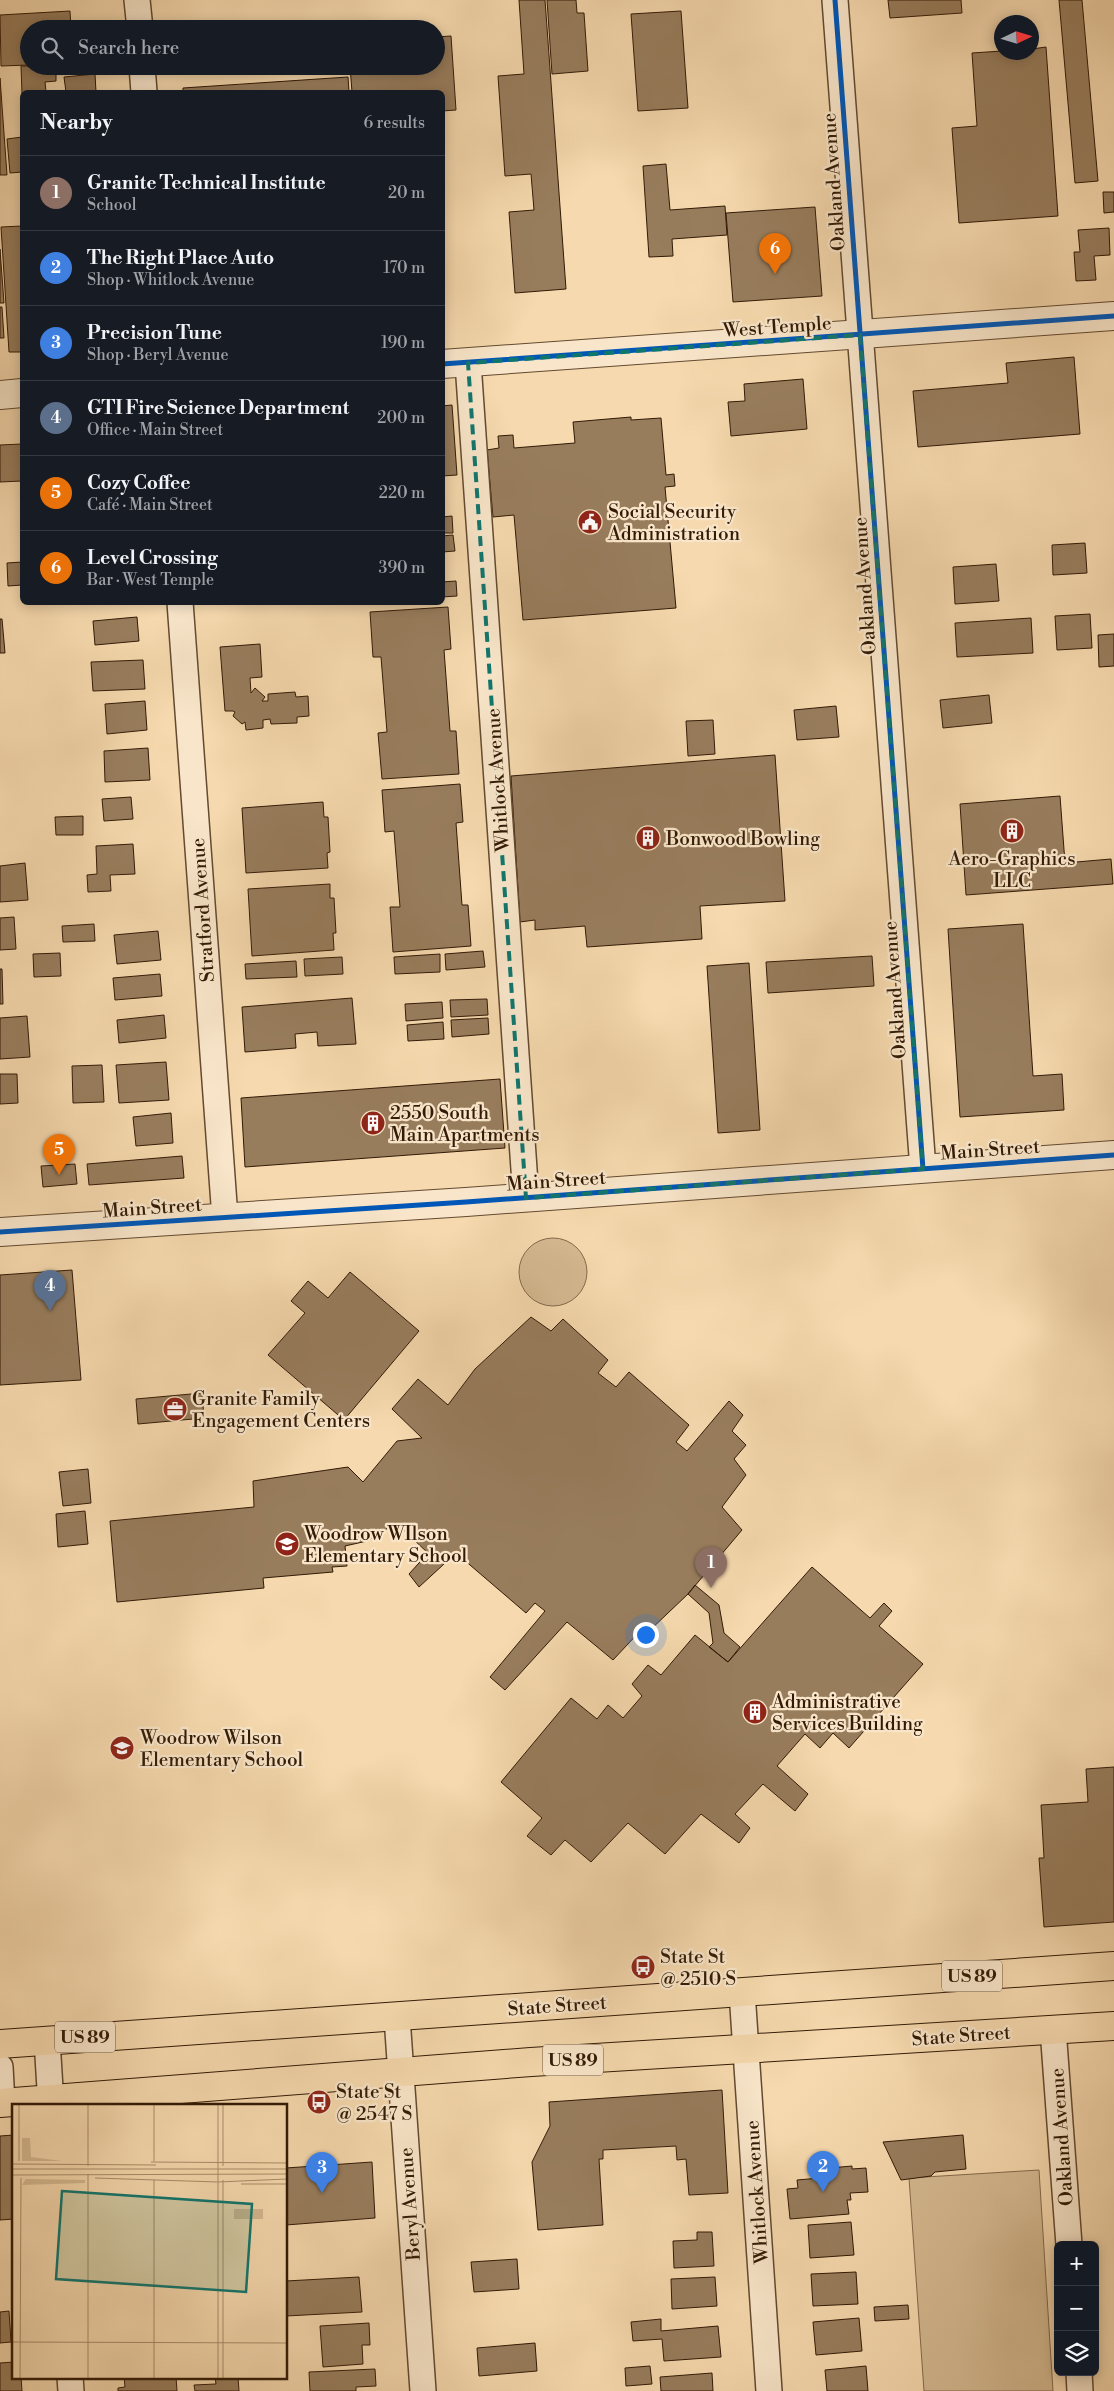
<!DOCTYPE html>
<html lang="en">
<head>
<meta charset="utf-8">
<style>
	body { margin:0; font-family:"Libre Bodoni",serif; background:#20242c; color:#f1f3f6 }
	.controls { position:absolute; right:15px; bottom:15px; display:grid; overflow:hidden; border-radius:8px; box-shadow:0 2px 12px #0003 }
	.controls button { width:45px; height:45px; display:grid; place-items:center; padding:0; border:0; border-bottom:1px solid #363941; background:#171b24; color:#f1f3f6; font:25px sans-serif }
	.compass { position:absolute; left:994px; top:15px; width:45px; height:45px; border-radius:50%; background:#171b24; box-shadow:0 2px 12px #0003; rotate:86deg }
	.you { position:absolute; left:645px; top:1634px; width:18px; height:18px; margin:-12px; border:4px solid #fff; border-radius:50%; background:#1a73e8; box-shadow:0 0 0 8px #1a73e833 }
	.badge { display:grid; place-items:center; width:32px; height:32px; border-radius:50%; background:#c59692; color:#fff; font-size:16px; font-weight:700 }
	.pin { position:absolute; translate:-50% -41px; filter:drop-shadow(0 1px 2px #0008) }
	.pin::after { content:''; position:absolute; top:26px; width:18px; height:15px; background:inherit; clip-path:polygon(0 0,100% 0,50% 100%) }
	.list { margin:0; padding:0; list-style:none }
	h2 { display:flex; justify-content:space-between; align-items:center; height:65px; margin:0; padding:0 20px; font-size:21px }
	h2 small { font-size:16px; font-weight:400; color:#9ea1a6 }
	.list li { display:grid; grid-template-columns:32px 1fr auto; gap:15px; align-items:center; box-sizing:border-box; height:75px; padding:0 20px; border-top:1px solid #363941 }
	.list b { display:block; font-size:19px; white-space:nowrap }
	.list p { margin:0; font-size:16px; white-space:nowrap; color:#9ea1a6 }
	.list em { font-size:16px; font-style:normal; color:#9ea1a6 }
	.icon { flex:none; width:28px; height:28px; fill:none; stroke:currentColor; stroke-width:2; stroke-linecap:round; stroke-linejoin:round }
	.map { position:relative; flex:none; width:1114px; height:2391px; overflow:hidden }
	.search { position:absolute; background:#171b24; box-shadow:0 2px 12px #0003; left:20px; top:20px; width:425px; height:55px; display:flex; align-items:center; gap:12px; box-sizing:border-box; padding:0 18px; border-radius:28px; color:#9ea1a6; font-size:19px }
	.panel { position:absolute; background:#171b24; box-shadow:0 2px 12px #0003; left:20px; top:90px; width:425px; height:515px; border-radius:8px }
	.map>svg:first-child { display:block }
	.green { fill:#d5b991; stroke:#846a4c }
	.building { fill:#987d5d; stroke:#321a06 }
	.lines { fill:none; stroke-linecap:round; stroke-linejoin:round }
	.minor-casing { stroke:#634a30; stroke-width:28 }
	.tertiary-casing { stroke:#634a30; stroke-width:30 }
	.primary-casing { stroke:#321a06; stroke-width:30 }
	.minor { stroke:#f9e6ca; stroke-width:25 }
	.tertiary { stroke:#f9e6ca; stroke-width:28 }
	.primary { stroke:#f6d9ae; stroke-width:28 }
	.cycleway-casing { stroke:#f9e6ca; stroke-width:8 }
	.cycleway { stroke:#0057b8; stroke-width:5 }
	.marked { fill:none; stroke:#0f766e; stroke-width:4; stroke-dasharray:10 6; stroke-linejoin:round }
	.labels { text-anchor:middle; stroke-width:4.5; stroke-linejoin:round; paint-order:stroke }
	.shield { fill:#f9e6ca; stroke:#6e5741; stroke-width:1 }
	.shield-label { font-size:18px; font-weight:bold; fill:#321a06 }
	.street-label { font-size:19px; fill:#321a06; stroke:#f9e6ca }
	.poi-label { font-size:19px; fill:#321a06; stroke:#f9e6ca; text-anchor:start }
	.inset-road { fill:none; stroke:#a88d6b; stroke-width:1 }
	.view { fill:#0f766e; fill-opacity:0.15; stroke:#0f766e; stroke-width:2.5 }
	.inset-edge { fill:none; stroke:#321a06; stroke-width:2.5 }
</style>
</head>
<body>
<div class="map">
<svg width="1114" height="2391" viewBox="0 0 1114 2391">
	<rect width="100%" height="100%" fill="#f6d9ae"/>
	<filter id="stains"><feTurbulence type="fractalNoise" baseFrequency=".004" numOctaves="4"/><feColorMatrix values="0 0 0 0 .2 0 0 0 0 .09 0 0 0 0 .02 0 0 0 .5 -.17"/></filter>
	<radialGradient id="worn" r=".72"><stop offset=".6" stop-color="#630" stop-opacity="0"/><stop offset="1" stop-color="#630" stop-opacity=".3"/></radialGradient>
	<path class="green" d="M519 1272a34 34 0 1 1 68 0a34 34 0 1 1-68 0Z
		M1039 2170 1053 2391H924L909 2178Z"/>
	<path class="building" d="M519 0H545L566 289 515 293 509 212 534 210 531 174 505 176 498 76 524 74Z
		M547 0H576L577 13H584L588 71 552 74Z
		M888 0H961L962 13 890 18Z
		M1059 0H1082L1098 181 1075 183Z
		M70 11 71 29H29V65L1 66 0 15Z
		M681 11 688 108 638 111 631 14Z
		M451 36 456 110 442 111V92H352L350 66H436V37Z
		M1046 47 1058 216 959 223 952 128 977 126 972 53 1002 51V52H1032V49Z
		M21 66H56V81L45 82 46 92 22 94Z
		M95 74 96 92H66L64 77Z
		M348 77 349 92H183V88Z
		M0 78 7 175H0Z
		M22 137V172L10 173 7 139Z
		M666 164 670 210 725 206 727 235 672 239 673 256 649 257 643 166Z
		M1103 192H1114V212L1104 213Z
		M815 207 822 296 733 302 726 213Z
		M22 226V352H9L1 227Z
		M1109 228 1110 255 1094 256 1096 280 1076 281 1074 252H1080L1078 230Z
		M0 249 4 303H0Z
		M0 307H2L4 338H0Z
		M1074 357 1080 434 918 447 913 391 1008 383 1006 363Z
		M803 379 807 429 731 436 728 402 745 401 744 384Z
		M452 405 457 475 442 476V406Z
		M631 417V420L661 418 666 475 674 474 675 486 665 487 676 608 523 620 514 515 493 517 487 450 499 448 498 436 513 435 514 448 575 443 573 422Z
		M22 444V481L0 482V445Z
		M452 516 453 533H442V517Z
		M453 535 455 551 442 552V536Z
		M1085 543 1087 573 1053 575 1052 545Z
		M22 562V585L8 586 7 563Z
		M996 564 999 601 955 604 953 567Z
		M456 581 457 596 442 597V582Z
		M448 607 451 649 444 650 450 731H456L459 774 382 779 378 733 387 732 381 657H373L370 612Z
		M1090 614 1092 648 1057 650 1055 616Z
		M137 617 139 641 95 645 93 621Z
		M1031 618 1033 653 957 657 955 623Z
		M0 619H2L5 653H0Z
		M1114 634V666L1099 667 1098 635Z
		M260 644 262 677 250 678 251 693 255 688 265 697 262 701H268V694L295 692 296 697 308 696 309 716 297 717V723L271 724 270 719 263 720V728L246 730 245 722 242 724 233 716 235 712 233 711H225L220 647Z
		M143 660 145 689 93 691 91 662Z
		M989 695 992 723 943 728 940 700Z
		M145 701 147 730 107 734 105 704Z
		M836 706 839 737 797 740 794 710Z
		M713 720 715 754 688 756 686 721Z
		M148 748 150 780 105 782 104 751Z
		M775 755 785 901 700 906 702 939 587 947 585 926 535 930V920L520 922 511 776Z
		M460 784 463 822 456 823 462 905H468L471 946 393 952 390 907H400L394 831 385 832 382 790Z
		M1060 796 1065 863 1111 859 1113 884 966 895 960 804Z
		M131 797 133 819 104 821 102 799Z
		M323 802 324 817H328L330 852 327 853 328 868 246 873 242 808Z
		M83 816V835H56L55 817Z
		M133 844 135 874 110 875 111 891 88 892 87 875 97 874 96 846Z
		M25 863 28 900 0 902V866Z
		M330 884V898H334L336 933H333L334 950 252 956 248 889Z
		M14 917 16 949 0 950V918Z
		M94 924 95 941 63 942 62 926Z
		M1023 924 1033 1076 1062 1074 1064 1110 960 1117 948 929Z
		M158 931 161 960 117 964 114 935Z
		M483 951 485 967 446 970 445 954Z
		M60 953 61 976 34 977 33 954Z
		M440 954V972L395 974 394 957Z
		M872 956 874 986 768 993 766 962Z
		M342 957 343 974 305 976 304 959Z
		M296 961 297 977 246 979 245 964Z
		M749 963 760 1130 718 1133 707 966Z
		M0 969H2L3 1004H0Z
		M160 974 162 996 115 1000 113 978Z
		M352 998 356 1044 318 1046 317 1032 295 1034 296 1048 245 1052 242 1007Z
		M487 999 488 1015 451 1017 450 1000Z
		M442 1002 443 1018 406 1021 405 1004Z
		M164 1015 166 1038 119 1043 117 1020Z
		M27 1016 30 1057 0 1059V1018Z
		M488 1018 489 1034 452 1037 451 1020Z
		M443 1022 444 1039 408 1041 407 1025Z
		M166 1062 169 1100 119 1103 116 1065Z
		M102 1065 104 1102 73 1103 72 1066Z
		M0 1074H17L18 1103 0 1104Z
		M500 1079 505 1148 245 1167 241 1098Z
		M171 1113 173 1143 136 1146 133 1117Z
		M182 1156 184 1178 89 1185 87 1164Z
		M75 1164 77 1184 43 1187 41 1166Z
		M72 1270 81 1380 0 1385V1275Z
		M350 1272 419 1331 344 1420 268 1355 305 1313 291 1301 308 1281 328 1298Z
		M531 1317 551 1331 563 1319 608 1360 598 1373 616 1387 629 1372 689 1425 676 1442 687 1451 729 1401 743 1415 732 1431 746 1445 734 1459 746 1475 722 1507 742 1530 688 1594 647 1633 642 1629 613 1660 567 1622 505 1690 490 1677 545 1611 535 1603 526 1613 456 1553 419 1587 409 1574 428 1553 396 1523 367 1541 345 1546 347 1566 332 1567 333 1572 263 1578 264 1588 117 1602 110 1521 254 1507 253 1481 273 1478 348 1467 363 1482 397 1441 422 1438 392 1409 418 1379 448 1405 475 1369Z
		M202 1393 204 1418 138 1424 136 1399Z
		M88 1469 91 1503 63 1506 59 1472Z
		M85 1511 88 1544 58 1547 56 1514Z
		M812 1567 870 1618 884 1603 892 1611 879 1626 923 1664 849 1748 833 1733 820 1748 805 1734 777 1766 808 1794 795 1811 763 1784 735 1814 750 1828 739 1843 701 1814 665 1854 628 1823 591 1862 565 1840 551 1855 527 1836 542 1818 501 1782 571 1698 597 1719 608 1705 623 1718 642 1696 632 1684 648 1665 661 1675 695 1635 728 1662Z
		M695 1585 719 1605 724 1633 740 1647 728 1662 709 1647 713 1643 709 1613 688 1594Z
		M1114 1767V1922L1044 1927 1039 1858H1044L1041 1805 1088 1802 1086 1769Z
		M722 2090 728 2193 689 2195 686 2159 677 2160 676 2146 603 2150V2159H599L603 2225 538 2230 532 2162 550 2126 549 2102Z
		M14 2135V2219L0 2220V2136Z
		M963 2135 966 2169 935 2172 931 2176 901 2180 883 2142Z
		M372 2162 375 2218 286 2225V2168Z
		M852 2166V2169L866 2168 868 2192 850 2193 851 2200H847L849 2214 790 2219 787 2189 798 2188 797 2180 831 2177 830 2168Z
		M851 2222 854 2255 810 2258 808 2225Z
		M697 2232H712L714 2266 674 2268 673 2241 697 2240Z
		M517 2259 519 2289 474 2292 471 2262Z
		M856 2272 858 2304 813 2306 811 2274Z
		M359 2277 362 2312 286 2316V2281Z
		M715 2277 717 2306 672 2309 671 2279Z
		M908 2305 909 2319 875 2321 874 2307Z
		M9 2311 11 2342 0 2343V2312Z
		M859 2318 862 2351 816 2355 813 2322Z
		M661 2319V2331L718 2326 721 2357 664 2361 662 2339 633 2341 631 2322Z
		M369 2323 370 2345H362L363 2364 323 2367 320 2326Z
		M535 2343 537 2371 479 2376 477 2348Z
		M14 2362V2377H21L22 2391H0V2363Z
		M650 2366 652 2384 626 2386 625 2368Z
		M866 2366 868 2391H827L825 2370Z
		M375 2369 376 2386 356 2387V2391H310L309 2372Z
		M712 2373 713 2391H661L660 2377Z
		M124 2377H176L177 2391H118V2388L125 2387Z
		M215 2377H238L239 2391H195L194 2385 216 2384Z"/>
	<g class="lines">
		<defs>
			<path id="minor" d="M137 0 140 29
				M835 0 923 1169
				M142 66 144 92
				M468 363 526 1198
				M180 602 225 1218
				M742 1992 769 2391
				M397 2017 423 2391
				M1053 2029 1069 2245
				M47 2040 51 2105
				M0 2067 2 2103
				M1079 2372 1080 2391
				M70 2377 71 2391"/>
			<path id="tertiary" d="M442 364 1114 316
				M0 395 22 393
				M0 1232 466 1202 1114 1155"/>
			<path id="primary" d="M0 2044 1114 1966
				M0 2103 531 2062 1114 2026"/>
		</defs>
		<use href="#minor" class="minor-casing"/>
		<use href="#tertiary" class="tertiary-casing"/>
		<use href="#primary" class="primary-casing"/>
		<use href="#minor" class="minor"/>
		<use href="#tertiary" class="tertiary"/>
		<use href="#primary" class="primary"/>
		<defs>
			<path id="cycleway" d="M835 0 923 1169
				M442 364 1114 316
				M0 1232 466 1202 1114 1155"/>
		</defs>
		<use href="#cycleway" class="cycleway-casing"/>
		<use href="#cycleway" class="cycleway"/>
	</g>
	<path class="marked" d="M860 335 923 1169 526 1198 468 363Z"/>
	<defs>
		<symbol id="civic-disc" viewBox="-11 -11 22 22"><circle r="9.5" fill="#8f2418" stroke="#f9e6ca"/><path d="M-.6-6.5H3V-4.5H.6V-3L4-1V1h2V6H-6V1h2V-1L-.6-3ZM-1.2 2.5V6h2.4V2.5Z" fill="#fff"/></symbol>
		<symbol id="building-disc" viewBox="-11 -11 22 22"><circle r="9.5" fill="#8f2418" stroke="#f9e6ca"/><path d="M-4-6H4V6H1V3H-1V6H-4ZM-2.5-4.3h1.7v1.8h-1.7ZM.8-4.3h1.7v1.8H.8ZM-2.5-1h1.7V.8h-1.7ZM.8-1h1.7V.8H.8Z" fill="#fff"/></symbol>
		<symbol id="office-disc" viewBox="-11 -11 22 22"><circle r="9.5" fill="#8f2418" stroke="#f9e6ca"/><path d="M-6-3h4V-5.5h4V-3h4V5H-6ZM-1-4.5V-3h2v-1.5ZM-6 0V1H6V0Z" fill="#fff"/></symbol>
		<symbol id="school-disc" viewBox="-11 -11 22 22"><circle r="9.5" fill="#8f2418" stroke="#f9e6ca"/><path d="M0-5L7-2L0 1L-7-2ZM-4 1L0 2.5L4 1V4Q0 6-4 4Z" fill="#fff"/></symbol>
		<symbol id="bus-disc" viewBox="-11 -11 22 22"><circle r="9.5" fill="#8f2418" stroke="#f9e6ca"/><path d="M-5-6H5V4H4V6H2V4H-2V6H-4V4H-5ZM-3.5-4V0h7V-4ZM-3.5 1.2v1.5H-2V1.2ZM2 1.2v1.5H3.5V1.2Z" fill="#fff"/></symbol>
	</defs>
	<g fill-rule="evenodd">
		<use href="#civic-disc" x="576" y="508" width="28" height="28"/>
		<use href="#building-disc" x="998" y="817" width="28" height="28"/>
		<use href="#building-disc" x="634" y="824" width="28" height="28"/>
		<use href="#building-disc" x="359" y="1109" width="28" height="28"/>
		<use href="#office-disc" x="161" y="1395" width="28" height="28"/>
		<use href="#school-disc" x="273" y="1530" width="28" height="28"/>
		<use href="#building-disc" x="741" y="1698" width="28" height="28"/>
		<use href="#school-disc" x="108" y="1734" width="28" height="28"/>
		<use href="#bus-disc" x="629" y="1953" width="28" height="28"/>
		<use href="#bus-disc" x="305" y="2088" width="28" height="28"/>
	</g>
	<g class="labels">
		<g class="shield">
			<rect x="942" y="1960.5" width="60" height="31" rx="4"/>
			<rect x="55" y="2021.5" width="60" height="31" rx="4"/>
			<rect x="543" y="2044.5" width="60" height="31" rx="4"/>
		</g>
		<g class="shield-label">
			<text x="972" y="1982">US 89</text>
			<text x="85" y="2043">US 89</text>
			<text x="573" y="2066">US 89</text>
		</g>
		<g class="street-label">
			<text transform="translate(833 182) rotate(-94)" y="7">Oakland Avenue</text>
			<text transform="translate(777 326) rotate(-4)" y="7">West Temple</text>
			<text transform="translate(864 586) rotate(-94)" y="7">Oakland Avenue</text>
			<text transform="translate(497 780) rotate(-94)" y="7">Whitlock Avenue</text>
			<text transform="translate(202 910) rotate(-94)" y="7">Stratford Avenue</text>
			<text transform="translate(894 990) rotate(-94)" y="7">Oakland Avenue</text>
			<text transform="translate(990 1149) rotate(-4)" y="7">Main Street</text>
			<text transform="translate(556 1180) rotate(-4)" y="7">Main Street</text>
			<text transform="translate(152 1207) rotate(-4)" y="7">Main Street</text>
			<text transform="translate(557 2005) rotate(-4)" y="7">State Street</text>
			<text transform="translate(961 2035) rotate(-4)" y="7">State Street</text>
			<text transform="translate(1061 2137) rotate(-94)" y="7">Oakland Avenue</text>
			<text transform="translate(756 2192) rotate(-94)" y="7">Whitlock Avenue</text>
			<text transform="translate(409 2204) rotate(-94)" y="7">Beryl Avenue</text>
		</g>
		<g class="poi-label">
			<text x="608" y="518">Social Security<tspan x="608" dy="22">Administration</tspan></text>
			<text x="666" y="845">Bonwood Bowling</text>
			<text x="1012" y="865" text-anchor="middle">Aero-Graphics<tspan x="1012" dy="22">LLC</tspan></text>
			<text x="390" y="1119">2550 South<tspan x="390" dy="22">Main Apartments</tspan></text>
			<text x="192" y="1405">Granite Family<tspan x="192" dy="22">Engagement Centers</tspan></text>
			<text x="304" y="1540">Woodrow WIlson<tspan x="304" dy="22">Elementary School</tspan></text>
			<text x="772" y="1708">Administrative<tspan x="772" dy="22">Services Building</tspan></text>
			<text x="140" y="1744">Woodrow Wilson<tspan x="140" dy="22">Elementary School</tspan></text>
			<text x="660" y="1963">State St<tspan x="660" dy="22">@ 2510 S</tspan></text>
			<text x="336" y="2098">State St<tspan x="336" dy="22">@ 2547 S</tspan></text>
		</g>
	</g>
	<g transform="translate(12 2104)">
		<rect width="275" height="275" fill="#f6d9ae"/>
		<path d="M10 34H18L19 53 50 57H10ZM14 75 73 76V79L10 81ZM222 105H251V115H222Z" fill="#d5b991"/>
		<path class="inset-road" d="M76 0V62M142 0V57M211 0V62M7 57V0M139 58 275 59M0 60 144 61M0 65H275M76 70V275M0 71 275 70M83 74 206 78 275 75M229 80H275M0 238 275 239M8 275 9 74M142 275V76M206 275V0M211 275V76"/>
		<path class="view" d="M50 87 240 100 234 188 44 175Z"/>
		<rect width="275" height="275" class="inset-edge"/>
	</g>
	<rect width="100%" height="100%" filter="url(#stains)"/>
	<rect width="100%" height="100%" fill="url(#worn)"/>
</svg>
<div class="controls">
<button>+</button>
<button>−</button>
<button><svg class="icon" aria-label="layers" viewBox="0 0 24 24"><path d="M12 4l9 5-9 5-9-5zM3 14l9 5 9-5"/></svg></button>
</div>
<svg class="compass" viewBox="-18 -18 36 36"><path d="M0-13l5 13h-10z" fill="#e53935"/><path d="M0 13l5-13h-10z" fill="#9ea1a6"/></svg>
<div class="you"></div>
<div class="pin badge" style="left:711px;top:1588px;background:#8d6e63">1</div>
<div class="pin badge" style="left:823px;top:2192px;background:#3f7fe0">2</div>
<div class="pin badge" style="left:322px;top:2193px;background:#3f7fe0">3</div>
<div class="pin badge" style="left:50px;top:1311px;background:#5c6f8a">4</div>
<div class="pin badge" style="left:59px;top:1175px;background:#e8710a">5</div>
<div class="pin badge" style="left:775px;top:274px;background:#e8710a">6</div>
<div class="search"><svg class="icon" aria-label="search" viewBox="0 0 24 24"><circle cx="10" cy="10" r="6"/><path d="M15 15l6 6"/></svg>Search here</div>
<section class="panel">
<h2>Nearby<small>6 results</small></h2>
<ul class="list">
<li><span class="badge" style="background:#8d6e63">1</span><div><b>Granite Technical Institute</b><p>School</p></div><em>20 m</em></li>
<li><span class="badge" style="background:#3f7fe0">2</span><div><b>The Right Place Auto</b><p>Shop · Whitlock Avenue</p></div><em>170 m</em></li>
<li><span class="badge" style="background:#3f7fe0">3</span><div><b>Precision Tune</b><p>Shop · Beryl Avenue</p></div><em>190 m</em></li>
<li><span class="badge" style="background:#5c6f8a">4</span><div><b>GTI Fire Science Department</b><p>Office · Main Street</p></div><em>200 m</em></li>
<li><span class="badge" style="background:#e8710a">5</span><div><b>Cozy Coffee</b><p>Café · Main Street</p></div><em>220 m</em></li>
<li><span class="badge" style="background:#e8710a">6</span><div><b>Level Crossing</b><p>Bar · West Temple</p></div><em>390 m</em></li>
</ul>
</section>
</div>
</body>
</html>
